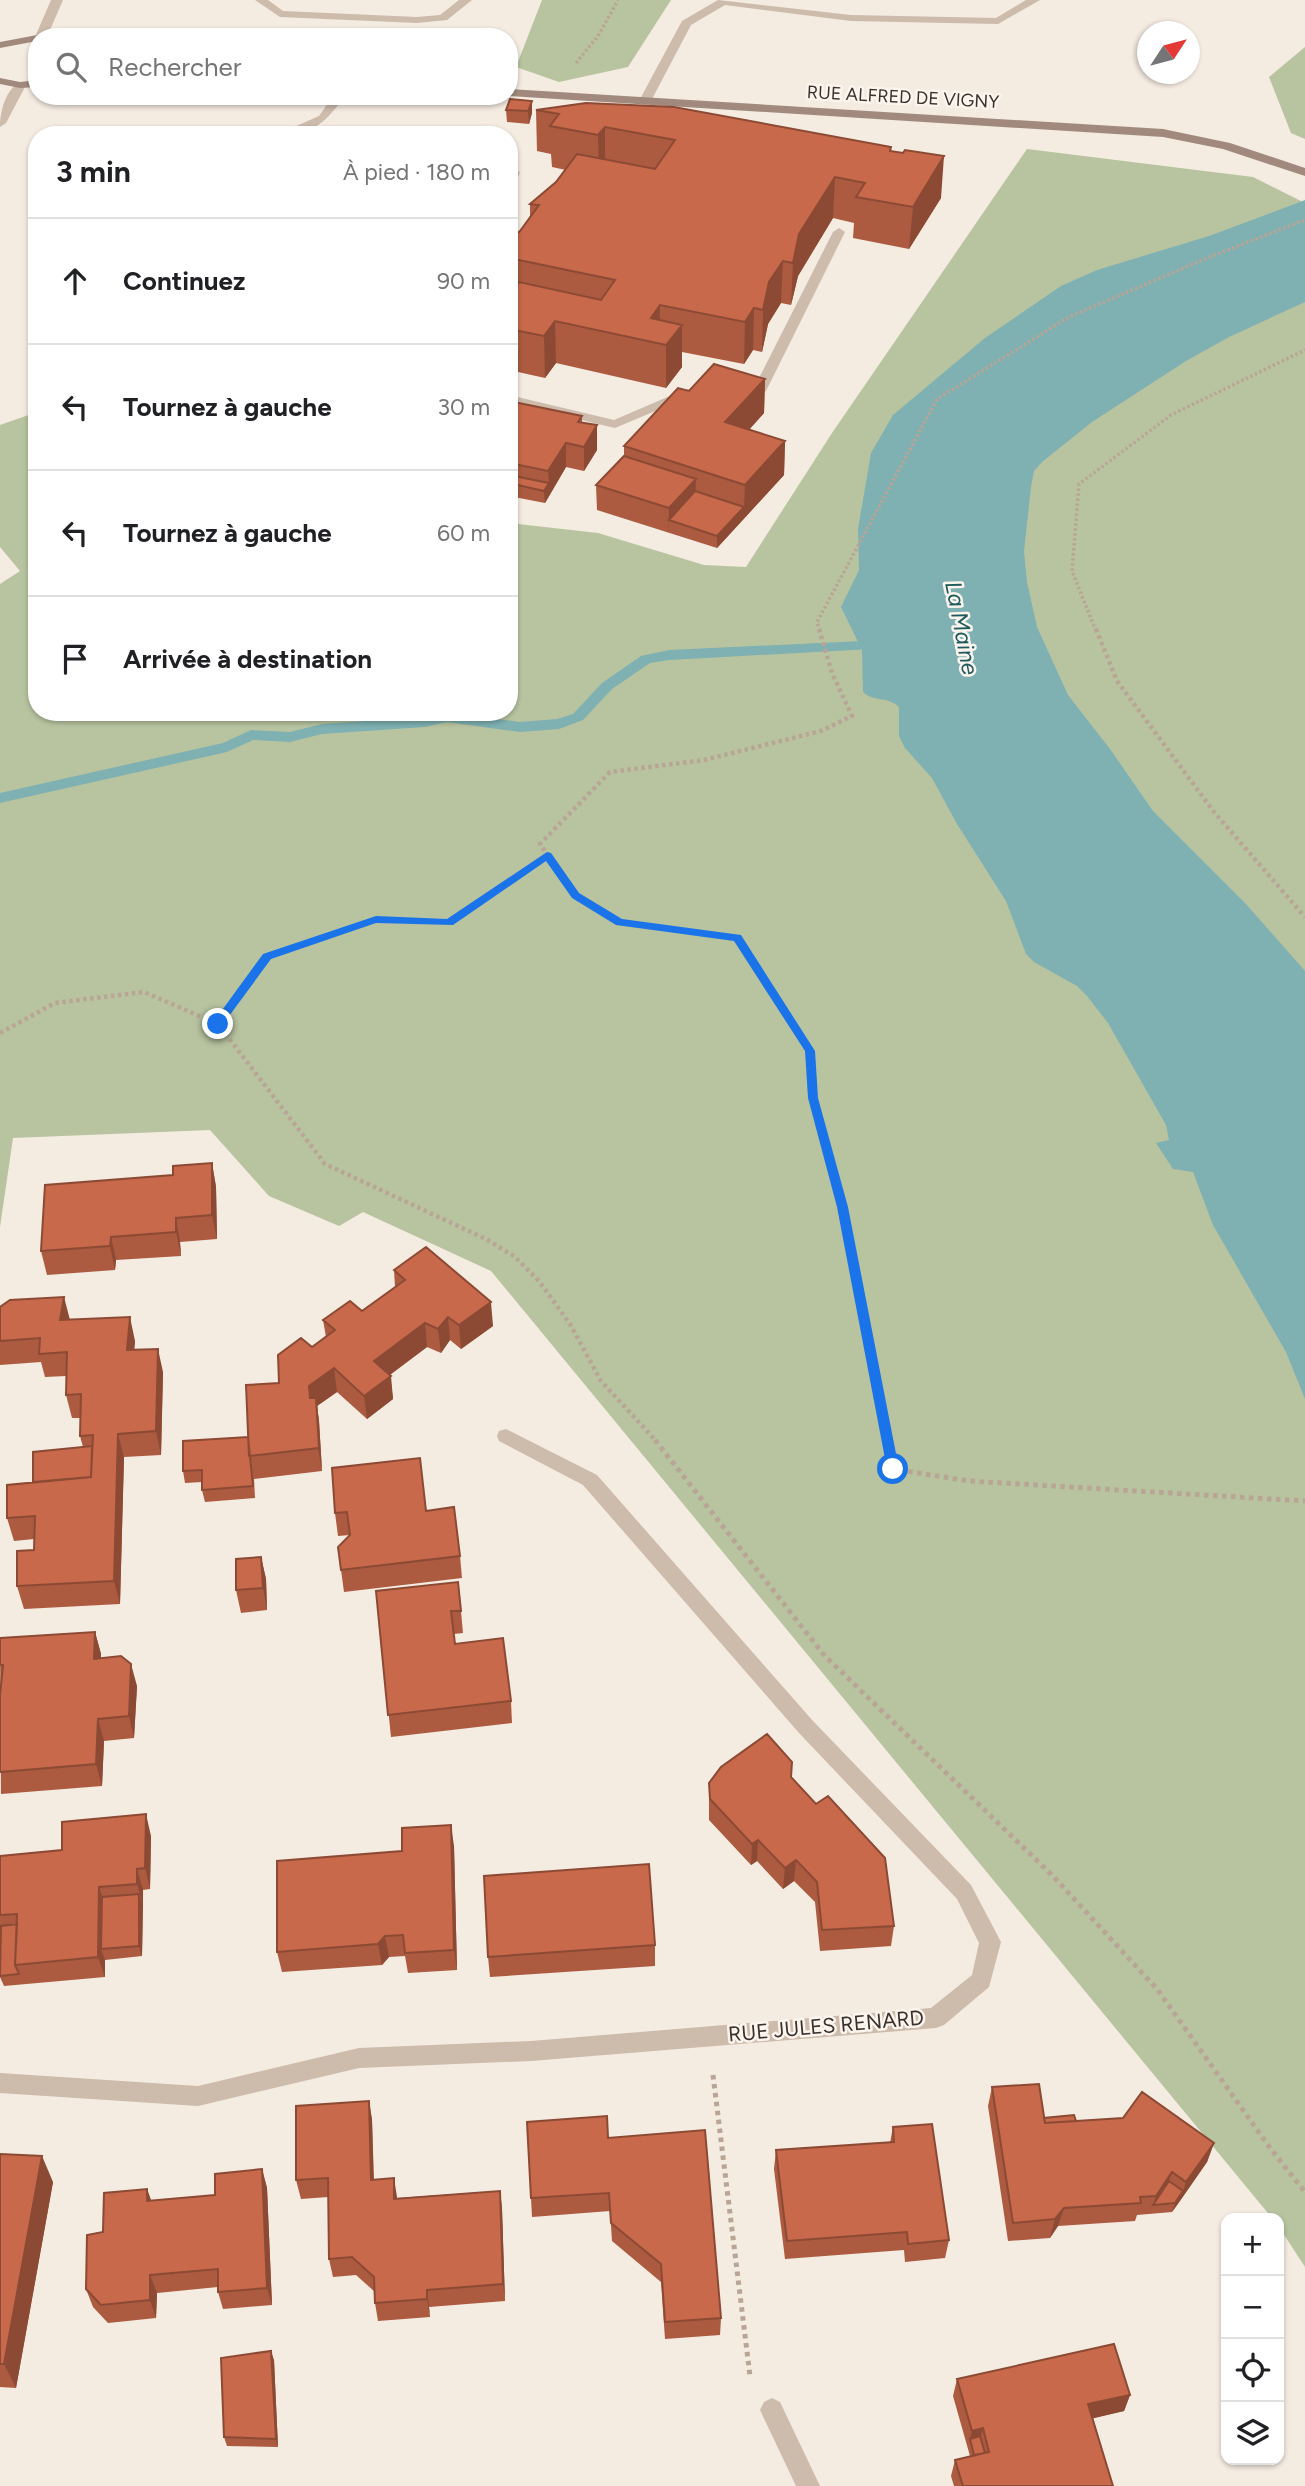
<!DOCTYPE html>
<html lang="fr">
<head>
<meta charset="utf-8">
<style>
	body { margin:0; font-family:Figtree,sans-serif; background:#f6f6f6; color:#202124 }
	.controls { position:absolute; right:21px; bottom:21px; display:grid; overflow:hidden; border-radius:14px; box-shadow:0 2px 5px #0004 }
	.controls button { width:63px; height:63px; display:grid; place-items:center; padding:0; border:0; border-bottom:2px solid #e0e0e0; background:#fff; color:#202124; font:35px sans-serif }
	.compass { position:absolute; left:1137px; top:21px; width:63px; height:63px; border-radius:50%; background:#fff; box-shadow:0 2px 5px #0004; rotate:54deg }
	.stop { position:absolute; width:21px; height:21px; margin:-16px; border:5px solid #1a73e8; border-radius:50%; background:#fff }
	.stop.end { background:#1a73e8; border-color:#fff; box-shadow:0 2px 7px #0008 }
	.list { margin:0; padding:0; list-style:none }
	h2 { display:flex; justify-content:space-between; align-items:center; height:91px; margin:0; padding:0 28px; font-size:30px }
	h2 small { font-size:23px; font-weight:400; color:#757577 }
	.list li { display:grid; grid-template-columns:46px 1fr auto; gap:21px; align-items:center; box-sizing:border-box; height:126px; padding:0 28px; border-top:2px solid #e0e0e0 }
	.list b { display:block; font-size:26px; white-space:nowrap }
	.list em { font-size:23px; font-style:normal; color:#757577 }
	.icon { flex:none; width:38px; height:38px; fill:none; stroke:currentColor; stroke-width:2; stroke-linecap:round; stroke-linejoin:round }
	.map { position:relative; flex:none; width:1305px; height:2486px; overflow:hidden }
	.search { position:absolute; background:#fff; box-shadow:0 2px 5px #0004; left:28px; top:28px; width:490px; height:77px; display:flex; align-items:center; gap:18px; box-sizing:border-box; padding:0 24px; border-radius:28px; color:#757577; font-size:26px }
	.panel { position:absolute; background:#fff; box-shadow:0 2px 5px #0004; left:28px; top:126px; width:490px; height:595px; border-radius:28px }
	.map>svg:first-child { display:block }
	.green { fill:#b8c4a0 }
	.water { fill:#7fb0b2 }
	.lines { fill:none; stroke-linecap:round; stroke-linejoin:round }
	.stream { fill:#7fb0b2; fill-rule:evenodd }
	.path-far2 { stroke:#b9a596; stroke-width:3.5; stroke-dasharray:2.5 2.5; stroke-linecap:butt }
	.path-far1 { stroke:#b9a596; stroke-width:4.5; stroke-dasharray:3.5 3.5; stroke-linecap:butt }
	.path { stroke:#b9a596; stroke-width:5; stroke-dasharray:4.5 4.5; stroke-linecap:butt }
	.lane { fill:#cdbbac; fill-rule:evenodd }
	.street { fill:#cdbbac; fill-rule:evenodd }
	.secondary { fill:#a18a7d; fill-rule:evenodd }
	.wall { fill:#ac5a40 }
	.shaded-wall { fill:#8c4a34 }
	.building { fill:#c8694b; stroke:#8c4a34; stroke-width:2 }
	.route { fill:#1a73e8 }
	.labels { text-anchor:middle; stroke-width:5; stroke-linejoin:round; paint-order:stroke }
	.far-street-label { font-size:18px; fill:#3b302b; stroke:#fbf5ee }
	.street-label { font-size:21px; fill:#3b302b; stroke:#fbf5ee }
	.water-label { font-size:23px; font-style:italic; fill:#1f5a5e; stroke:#fbf5ee }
</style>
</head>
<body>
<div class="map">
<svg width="1305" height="2486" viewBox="0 0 1305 2486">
	<rect width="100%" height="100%" fill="#f4ebe1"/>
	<path class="green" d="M542 0H671L628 67 559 82 516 67Z
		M1305 47V139L1291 133 1269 77Z
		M1027 149 1253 177 1305 203V2267L1279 2227V2218H1272L491 1271 363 1212 339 1226 269 1196 210 1130 13 1138 0 1227V584L20 571 0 547V425L37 412V712H509V523L598 533 704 565 746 567 832 433Z"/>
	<path class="water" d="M1305 200V302L1229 337 1186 361 1092 422 1042 462 1034 471 1031 487 1024 551 1027 582 1037 627 1068 695 1110 749 1153 811 1245 903 1305 971V1399L1286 1352 1213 1225 1193 1172 1173 1169 1156 1143 1169 1140 1166 1125 1108 1023 1087 996 1077 986 1034 962 1026 954 1006 901 957 824 932 778 905 748 899 736V707C888 696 873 702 863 692L862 650 841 607 859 570 858 529 871 453 893 415 985 338 1061 286 1097 270 1209 236Z"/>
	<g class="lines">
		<path class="stream" d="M884 640 891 645 889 648 669 660 650 663 612 689 583 720 559 729 520 732 447 722 425 727 322 734 290 742 253 740 227 752 0 803V793L223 743 251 730 290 732 322 724 425 717 447 712 520 722 557 719 573 714 602 683 641 656 669 650Z"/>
		<path class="path-far2" d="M576 63 598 36 618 0
			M820 631 817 622 937 399 1069 317 1207 258 1305 220
			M1096 631 1072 571 1079 484 1171 415 1305 350"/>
		<path class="path-far1" d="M819 629 832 673 852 716 821 731 704 760 610 772 540 844 575 895 619 922 737 938 810 1051 813 1098 842 1207 888 1442
			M1096 629 1117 681 1214 812 1305 917
			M218 1024 267 957 376 919 449 922 547 855
			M0 1033 55 1003 144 992 218 1024 325 1164 486 1239 515 1257 539 1281 570 1324 601 1381 657 1442"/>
		<path class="path" d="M655 1440 824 1655 1053 1876 1157 1989 1270 2148 1305 2192
			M887 1440 893 1469 969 1481 1305 1501
			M713 2075 750 2376"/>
		<path class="lane" d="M51 0H63L47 37H37V39L35 37Z
			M255 0H268L283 11 417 17 440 15 459 0H472L447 20 417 23 280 17Z
			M718 0 851 15 996 18 1026 0H1040L998 24 851 21 725 5 691 25 652 99 642 101 640 99 682 21Z
			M333 96H345C328 119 314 135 284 135L285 131 319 116Z
			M509 168 520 172 515 185 509 189Z
			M839 228 845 232 766 391 759 395 744 392V386H755L833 232Z
			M686 389 691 390V396L615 428 509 403V395L614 420Z"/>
		<path class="street" d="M20 82 26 85 6 123 0 127C0 111 6 89 20 82Z
			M506 1429 597 1475 813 1721 971 1885 1001 1942 989 1987 944 2025 936 2028 531 2061 359 2068 198 2106 0 2093V2073L198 2086 359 2048 531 2041 931 2008 972 1975 979 1943 957 1899 799 1733 583 1485 499 1441 497 1436 499 1431Z
			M772 2398 780 2402 820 2486H796L760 2410 764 2402Z"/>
		<path class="secondary" d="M37 35 42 37H37V41L0 48V42Z
			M0 78 20 82 37 80V87L20 88 0 84Z
			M509 89 1163 129 1230 143 1305 168V176L1223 149 1163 137 509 96Z"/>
	</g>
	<path class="wall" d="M532 101V113L529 124 507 122 506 110Z
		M536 110 891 151 941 198 909 249 853 238 854 223 833 218 798 276 791 305 781 303 768 324 762 352 753 350 744 364 682 352V367L666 388 556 363 545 378 509 370V240L520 231 530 217V204L556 182 566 170 552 167 551 154 537 151Z
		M765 379 764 413 749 430 785 441 784 475 717 548 597 510 596 485 624 456V446L689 391Z
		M509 401 582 416V423L597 425V450L584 471 566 467 545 503 509 496Z
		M212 1163 216 1187 217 1239 180 1242 181 1256 116 1260 115 1270 47 1275 41 1251 173 1175Z
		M394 1270 493 1326 461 1349 450 1340 441 1353 427 1347 390 1375 393 1399 367 1419 337 1392 317 1406 319 1421 322 1471 254 1479 255 1498 205 1502 202 1490V1482L185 1483 183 1471 248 1437 279 1383 312 1347 326 1337 323 1320 362 1311 395 1287Z
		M0 1307 70 1320 135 1341 134 1350 163 1372 161 1455 124 1457 120 1604 24 1609 17 1586 34 1550V1539L14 1541 7 1518 33 1482 83 1447 80 1436V1418H72L66 1395V1376L45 1377 41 1362 0 1365Z
		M332 1468 426 1511 460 1556 462 1578 344 1592 341 1570 350 1535 338 1536 335 1513Z
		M261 1557 266 1579 267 1610 241 1613 236 1590Z
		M376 1591 461 1611 463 1633 454 1634 455 1644 511 1701 512 1723 391 1737Z
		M95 1632 101 1654V1658L137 1686 134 1738 104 1741 102 1786 1 1794 0 1638Z
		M791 1777 894 1926 891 1946 820 1951 815 1902 794 1881 783 1889 757 1861 751 1865 709 1820V1783Z
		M151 1836 150 1889 143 1890 142 1956 105 1960V1977L4 1986 0 1977V1856L62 1850Z
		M454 1846 457 1970 408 1973 405 1956 389 1957 382 1965 282 1972 277 1952Z
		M655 1945V1966L490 1977 488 1957Z
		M992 2087 1044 2118 1076 2121 1214 2143 1207 2162 1172 2212 1137 2215 1135 2221 1058 2226 1050 2238 1008 2241 988 2106Z
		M369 2101 372 2120 374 2180 397 2198 500 2191 502 2209 505 2301 429 2307 430 2317 378 2321 375 2303V2292L356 2275 333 2277 329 2259 328 2197 301 2199 296 2180Z
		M893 2127 949 2240 945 2258 905 2262 904 2250 785 2259 774 2169 776 2150 890 2143Z
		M608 2138 721 2318 720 2335 665 2339 661 2282 612 2241 610 2211 532 2217 531 2198Z
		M0 2154 53 2182 16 2388 0 2387Z
		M262 2169 267 2188 272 2305 223 2309 218 2292V2287L157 2293 156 2318 108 2323 93 2307 86 2289 103 2232 147 2189 151 2201 215 2195Z
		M274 2360 278 2447 227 2446 224 2437Z
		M957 2379 1130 2395 1124 2411 1093 2418 1113 2486H954L951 2476 955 2460 970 2456 953 2396Z"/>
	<path class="shaded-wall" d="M532 101V113L529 124 528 111Z
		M605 127V168L599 176 598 135Z
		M944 156 941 198 909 249 913 207Z
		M835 177 833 218 798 276 791 305 793 263 799 234Z
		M783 261 781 303 768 324 762 352 763 310 769 282Z
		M660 305 659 344 651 318Z
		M754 308 753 350 744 364 745 322Z
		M555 321 556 363 545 378 544 336Z
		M682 325V367L666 388V345Z
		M765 379 764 413 724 457 725 422Z
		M597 425V450L584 471V447Z
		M785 441 784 475 717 548V536L744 507 745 485Z
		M566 443V467L545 503 544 491 549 483 548 471Z
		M696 479 695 504 669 520 668 533 669 508Z
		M212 1163 216 1187 217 1239 212 1215Z
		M176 1218 180 1242 181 1256 176 1232Z
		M111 1237 116 1260 115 1270 110 1246Z
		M64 1297 70 1320H60Z
		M491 1302 493 1326 461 1349 459 1325Z
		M130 1317 135 1341 132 1374 127 1350Z
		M448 1317 450 1340 441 1353 438 1329Z
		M425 1323 427 1347 376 1385 374 1361Z
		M158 1349 163 1372 161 1455 156 1431Z
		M334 1368 337 1392 317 1406 319 1421 322 1471 313 1421 309 1386Z
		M391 1376 393 1399 367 1419 364 1396Z
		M118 1434 124 1457 120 1604 114 1581Z
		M261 1557 266 1579 267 1610 263 1588Z
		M95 1632 101 1654 100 1681 94 1659Z
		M131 1664 137 1686 134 1738 129 1716Z
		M98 1719 104 1741 102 1786 96 1764Z
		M146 1814 151 1836 150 1889 145 1868Z
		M451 1825 454 1846 457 1970 454 1950Z
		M758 1840 757 1861 751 1865 752 1844Z
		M796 1860 794 1881 783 1889 785 1868Z
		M137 1869 143 1890V1904L137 1884Z
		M99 1887 106 1908 101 1949 105 1960V1977L98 1957Z
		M139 1894 143 1904 142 1956 139 1946Z
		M385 1936 389 1957 382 1965 378 1944Z
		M369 2101 372 2120 374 2199 371 2180Z
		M1214 2143 1207 2162 1180 2201 1186 2182Z
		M42 2156 53 2182 16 2388 4 2364Z
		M262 2169 267 2188 272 2305 267 2288Z
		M1172 2172 1165 2191 1153 2205 1156 2196Z
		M394 2178 397 2197V2217L394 2199Z
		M147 2189 154 2208 147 2201Z
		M500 2191 502 2209 505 2301 503 2284Z
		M1183 2191 1180 2201 1172 2212 1175 2203Z
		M1064 2208 1058 2226 1050 2238 1055 2219Z
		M150 2275 157 2293 156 2318 150 2300Z
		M427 2290 429 2307 430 2317 427 2299Z
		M271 2351 274 2360 278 2447 276 2439Z
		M1130 2395 1124 2411 1082 2421 1088 2404Z
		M983 2428 978 2445 970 2439 972 2431Z"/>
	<path class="building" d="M510 99 532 101 528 111 506 110Z
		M586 103 674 107 891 147 890 151 903 153 905 150 944 156 913 207 856 197 865 183 835 177 799 234 793 263 783 261 769 282 763 310 754 308 745 322 660 305 651 318 682 325 666 345 555 321 544 336 509 329V296L519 282 601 300 615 280 509 258V240L520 231 539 205 530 204 556 182 577 154 655 169 675 140 605 127 598 135 550 126 559 114 536 110Z
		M714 364 765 379 725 422 785 441 745 485 624 446 678 388 689 391Z
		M509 401 582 416 578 422 597 425 584 447 566 443 548 471 509 463Z
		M624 456 696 479 669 508 596 485Z
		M509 475 549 483 544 491 509 483Z
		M695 491 744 507 717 536 669 520Z
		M212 1163V1215L176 1218V1232L111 1237 110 1246 41 1251 45 1185 173 1175V1166Z
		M426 1247 491 1302 459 1325 448 1317 438 1329 425 1323 374 1361 391 1376 364 1396 334 1368 309 1386 310 1398H316L319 1448 249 1456 246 1385 279 1383 278 1355 301 1338 312 1347 335 1330 323 1320 350 1301 362 1311 405 1280 394 1270Z
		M64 1297 60 1320 130 1317 127 1350 158 1349 156 1431 118 1434 114 1581 17 1586V1551L34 1550 35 1516 7 1518V1485L91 1477 93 1435 80 1436 81 1394 66 1395 67 1352 39 1354 40 1338 0 1341V1307L10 1300Z
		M248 1437 253 1486 202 1490V1470L183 1471V1441Z
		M92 1446 91 1477 33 1482V1452Z
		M420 1458 426 1511 454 1507 460 1556 341 1570 338 1547 350 1535 347 1512 335 1513 332 1468Z
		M261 1557 263 1588 236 1590V1559Z
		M458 1582 461 1611H451L455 1644 503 1638 511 1701 388 1715 376 1591Z
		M95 1632 94 1659 121 1656 131 1664 129 1716 98 1719 96 1764 0 1772V1696L3 1665H0V1638Z
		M767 1734 792 1762 791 1777 816 1804 828 1796 885 1858 894 1926 822 1930 817 1882 796 1860 785 1868 758 1840 752 1844 710 1799 709 1783 721 1767Z
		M146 1814 145 1868 137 1869V1884L99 1887 98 1957 15 1965 17 1914 0 1915V1856L62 1850V1822Z
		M451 1825 454 1950 405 1953 403 1935 385 1936 378 1944 277 1952V1861L402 1851V1828Z
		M649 1864 655 1945 488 1957 484 1876Z
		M139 1894V1946L101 1949 102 1897Z
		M17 1924 15 1965 19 1974 0 1976 1 1926Z
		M1039 2084 1045 2123 1123 2118 1142 2092 1214 2143 1186 2182 1172 2172 1156 2196 1140 2197 1141 2203 1064 2208 1055 2219 1013 2223 992 2087Z
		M369 2101 371 2180 394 2178V2199L500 2191 503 2284 427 2290V2299L375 2303 374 2277 352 2257 329 2259 328 2178 296 2180V2106Z
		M1074 2115 1076 2121 1045 2123 1044 2118Z
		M607 2116 608 2138 705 2130 721 2318 665 2322 661 2264 611 2223 609 2193 531 2198 527 2122Z
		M932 2124 949 2240 908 2244 907 2232 787 2241 776 2150 894 2142 893 2127Z
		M0 2154 42 2156 4 2364H0Z
		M262 2169 267 2288 218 2292V2269L150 2275V2300L101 2305 86 2289 87 2235 103 2232 104 2193 147 2189V2201L215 2195V2174Z
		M1169 2181 1183 2191 1175 2203 1153 2205Z
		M1114 2344 1130 2395 1088 2404 1113 2486H963L955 2460 989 2452 983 2428 972 2431 957 2379Z
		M271 2351 276 2439 224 2437 221 2358Z
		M980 2436 985 2453 974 2455 970 2439Z"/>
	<path class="route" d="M547 852 551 853 579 893 622 919 741 935 815 1051 818 1098 848 1207 899 1469 897 1472H889L887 1469 837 1207 808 1098 805 1051 734 941 616 925 572 898 546 861 453 925 376 923 271 959 221 1027H214L212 1024 263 954 376 916 447 919Z"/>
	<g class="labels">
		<g class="far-street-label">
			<text transform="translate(903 97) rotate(3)" y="6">RUE ALFRED DE VIGNY</text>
		</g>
		<g class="street-label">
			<text transform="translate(826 2026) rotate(-5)" y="7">RUE JULES RENARD</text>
		</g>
		<g class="water-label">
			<text transform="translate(962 628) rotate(79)" y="8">La Maine</text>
		</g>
	</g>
</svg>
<div class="controls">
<button>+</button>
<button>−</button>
<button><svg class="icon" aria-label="locate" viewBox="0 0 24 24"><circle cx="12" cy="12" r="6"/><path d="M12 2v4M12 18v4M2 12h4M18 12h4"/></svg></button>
<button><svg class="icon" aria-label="layers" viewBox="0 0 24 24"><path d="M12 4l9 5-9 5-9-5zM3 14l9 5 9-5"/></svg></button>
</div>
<svg class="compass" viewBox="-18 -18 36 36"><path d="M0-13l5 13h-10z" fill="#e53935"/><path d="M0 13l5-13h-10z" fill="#757577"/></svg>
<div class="stop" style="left:893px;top:1469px"></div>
<div class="stop end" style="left:218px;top:1024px"></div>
<div class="search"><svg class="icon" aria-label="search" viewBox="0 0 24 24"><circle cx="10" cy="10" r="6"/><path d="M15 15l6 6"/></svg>Rechercher</div>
<section class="panel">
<h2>3 min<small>À pied · 180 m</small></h2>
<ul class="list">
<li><svg class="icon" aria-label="ahead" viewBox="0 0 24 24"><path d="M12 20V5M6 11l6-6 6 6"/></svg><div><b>Continuez</b></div><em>90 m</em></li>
<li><svg class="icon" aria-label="left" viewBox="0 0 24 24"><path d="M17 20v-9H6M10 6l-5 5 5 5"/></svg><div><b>Tournez à gauche</b></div><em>30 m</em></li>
<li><svg class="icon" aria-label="left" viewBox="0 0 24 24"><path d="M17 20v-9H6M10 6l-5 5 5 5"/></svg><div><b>Tournez à gauche</b></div><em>60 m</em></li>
<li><svg class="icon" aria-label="arrive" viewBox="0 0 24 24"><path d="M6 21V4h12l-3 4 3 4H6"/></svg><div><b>Arrivée à destination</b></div></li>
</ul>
</section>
</div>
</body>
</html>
